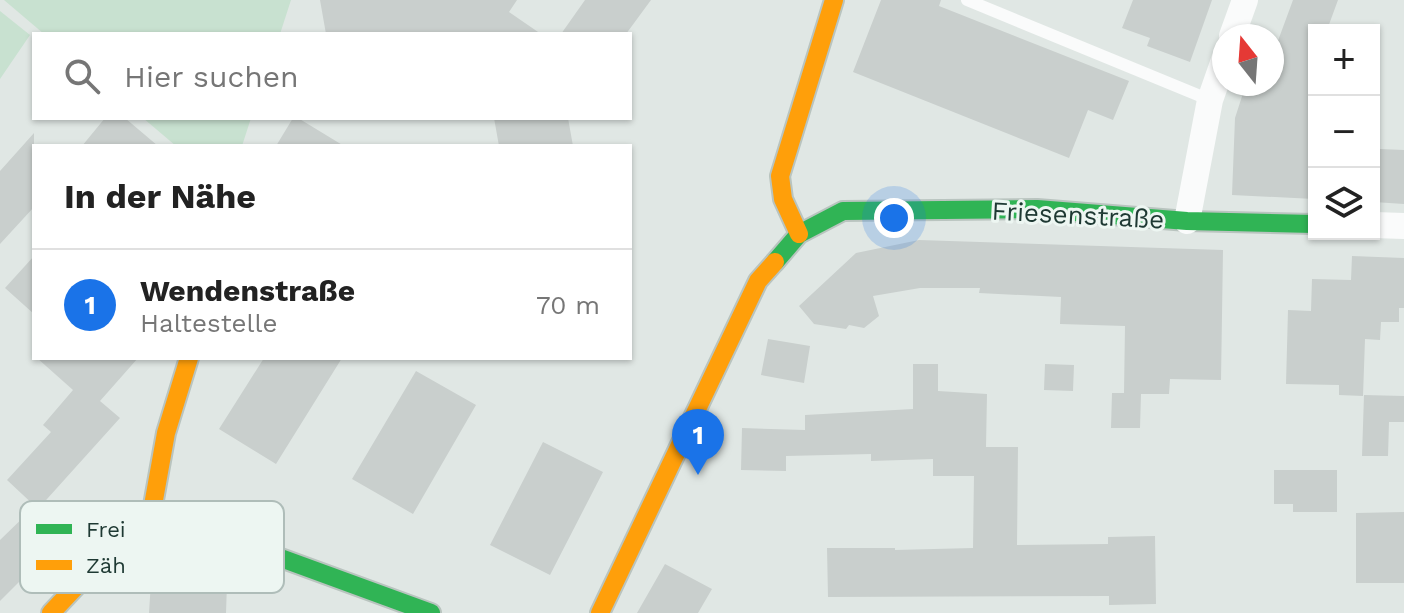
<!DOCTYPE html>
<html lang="de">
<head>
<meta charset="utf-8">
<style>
	body { margin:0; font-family:"Work Sans",sans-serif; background:#f2f2f2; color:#222 }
	.controls { position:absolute; right:24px; top:24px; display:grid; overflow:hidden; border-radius:0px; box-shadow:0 2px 6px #0004 }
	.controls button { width:72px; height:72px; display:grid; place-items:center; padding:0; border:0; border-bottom:2px solid #e0e0e0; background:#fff; color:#222; font:40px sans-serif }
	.compass { position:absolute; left:1212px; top:24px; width:72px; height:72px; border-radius:50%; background:#fff; box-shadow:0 2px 6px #0004; rotate:343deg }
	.you { position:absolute; left:894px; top:218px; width:28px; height:28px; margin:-20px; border:6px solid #fff; border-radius:50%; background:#1a73e8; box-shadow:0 0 0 12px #1a73e833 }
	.badge { display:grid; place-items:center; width:52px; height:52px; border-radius:50%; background:#1a73e8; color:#fff; font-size:26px; font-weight:700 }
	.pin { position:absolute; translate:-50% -66px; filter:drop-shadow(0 2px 4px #0008) }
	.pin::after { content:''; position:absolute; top:42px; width:28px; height:24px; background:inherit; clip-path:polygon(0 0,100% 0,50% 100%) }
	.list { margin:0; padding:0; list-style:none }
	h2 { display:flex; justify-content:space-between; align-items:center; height:104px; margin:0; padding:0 32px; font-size:34px }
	h2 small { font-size:26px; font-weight:400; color:#767676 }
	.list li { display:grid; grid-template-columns:52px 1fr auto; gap:24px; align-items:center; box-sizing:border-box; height:112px; padding:0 32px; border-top:2px solid #e0e0e0 }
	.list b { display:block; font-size:30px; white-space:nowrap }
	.list p { margin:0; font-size:26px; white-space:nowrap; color:#767676 }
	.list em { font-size:26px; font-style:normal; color:#767676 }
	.icon { flex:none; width:44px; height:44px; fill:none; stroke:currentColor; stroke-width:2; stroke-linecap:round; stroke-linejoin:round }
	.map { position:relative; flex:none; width:1404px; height:613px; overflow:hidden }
	.search { position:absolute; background:#fff; box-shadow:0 2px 6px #0004; left:32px; top:32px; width:600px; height:88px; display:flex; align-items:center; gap:20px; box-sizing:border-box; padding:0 28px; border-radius:0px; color:#767676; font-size:30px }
	.panel { position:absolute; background:#fff; box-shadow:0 2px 6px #0004; left:32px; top:144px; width:600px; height:216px; border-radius:0px }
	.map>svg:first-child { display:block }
	.green { fill:#c8e1d0 }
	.building { fill:#c9cfcd }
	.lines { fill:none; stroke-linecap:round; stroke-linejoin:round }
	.fast-casing { stroke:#b9c4bf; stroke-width:22 }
	.slow-casing { stroke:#b9c4bf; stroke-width:22 }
	.lane { stroke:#fafbfb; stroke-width:12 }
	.street { stroke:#fafbfb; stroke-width:26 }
	.fast { stroke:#30b455; stroke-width:18 }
	.slow { stroke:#ff9f0a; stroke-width:18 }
	.labels { text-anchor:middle; stroke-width:6; stroke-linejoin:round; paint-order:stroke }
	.street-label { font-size:26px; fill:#1e3933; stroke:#edf6f2 }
	.key { fill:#edf6f2; stroke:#afbdb9; stroke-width:2 }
	.key-label { font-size:22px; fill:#1e3933 }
</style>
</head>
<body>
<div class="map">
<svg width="1404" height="613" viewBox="0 0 1404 613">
	<rect width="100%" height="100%" fill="#e0e7e4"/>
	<path class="green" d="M4 0H291L280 34H44Z
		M0 11 30 35 0 79Z
		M143 118H251L242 146H176Z"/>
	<path class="building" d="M320 0H517L509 12 541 34H326Z
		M585 0H651L626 34H561Z
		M881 0H941L939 6 1129 81 1113 120 1088 110 1069 158 853 72Z
		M1133 0H1212L1190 62 1147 46 1150 38 1122 28Z
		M1293 0H1338L1327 30H1314V199L1232 195 1235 118 1246 84H1272V57Z
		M105 118H125L158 146H82Z
		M293 118H298L344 146H276Z
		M494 118H568L573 146H499Z
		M34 133V207L0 244V171Z
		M1380 149 1404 150V204L1374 202V176H1379Z
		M919 240 1223 250 1221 380 1170 379 1169 394H1141L1140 428H1111L1112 393H1124L1125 326 1060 324 1061 297 979 293 980 288H920L873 296 879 316 864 328 849 325 846 329 814 324 799 306 856 253Z
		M34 256V314L5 288Z
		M1352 256 1404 258V308H1399V322H1381L1380 340 1365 339 1363 396 1339 395V385L1286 384 1288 310 1311 311 1312 279 1351 280Z
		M768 339 810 346 804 383 761 375Z
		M37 358H138L100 401 120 418 38 509 7 480 51 432 43 425 73 390Z
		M264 358H342L276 464 219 429Z
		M913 364H938V391L987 394 986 447H1018L1017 545 1108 544V537L1155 536 1156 604 1109 605V596L828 597 827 548H895V550L973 548 974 476H933V459L871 461V454L786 456V471L741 470 742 428 805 430V415L913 409Z
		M1045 364 1074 365 1073 391 1044 390Z
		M416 371 476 405 413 514 352 479Z
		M1364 395 1404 396V422H1389L1388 456H1362Z
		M543 442 603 472 550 575 490 545Z
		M1274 470H1337V512H1293V504H1274Z
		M32 509 67 545 25 586 20 581 0 601V540Z
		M1404 512V583H1356V513Z
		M665 564 712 589 698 613H637Z
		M151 581 227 584 226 613H149Z"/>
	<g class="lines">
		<defs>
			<path id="fast" d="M775 262 799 234 843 211 1037 209 1187 221 1314 224
				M152 511 431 613"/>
			<path id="slow" d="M799 234 783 199 780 176 834 0
				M51 613 131 528 152 511 166 433 189 358
				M600 613 758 281 775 262"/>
		</defs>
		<use href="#fast" class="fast-casing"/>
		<use href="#slow" class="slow-casing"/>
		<path class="lane" d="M967 0 1210 100"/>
		<path class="street" d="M1232 36 1245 0
			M1187 221 1210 100 1224 60
			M1374 225 1404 226"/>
		<use href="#fast" class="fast"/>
		<use href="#slow" class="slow"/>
	</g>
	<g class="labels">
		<g class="street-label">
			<text transform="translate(1078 215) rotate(3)" y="9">Friesenstraße</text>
		</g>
	</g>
	<rect x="20" y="501" width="264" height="92" rx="12" class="key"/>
	<rect x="36" y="524" width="36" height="10" fill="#30b455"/>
	<rect x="36" y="560" width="36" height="10" fill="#ff9f0a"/>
	<g class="key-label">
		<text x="86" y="537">Frei</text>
		<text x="86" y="573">Zäh</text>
	</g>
</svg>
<div class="controls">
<button>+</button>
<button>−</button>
<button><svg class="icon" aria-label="layers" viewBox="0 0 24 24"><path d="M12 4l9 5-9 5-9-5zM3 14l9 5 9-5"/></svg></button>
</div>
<svg class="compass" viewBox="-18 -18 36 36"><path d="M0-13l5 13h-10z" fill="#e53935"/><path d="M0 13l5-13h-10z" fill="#767676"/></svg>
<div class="you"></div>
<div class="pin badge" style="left:698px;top:475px">1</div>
<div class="search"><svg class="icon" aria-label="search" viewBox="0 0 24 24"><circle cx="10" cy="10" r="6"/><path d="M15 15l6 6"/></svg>Hier suchen</div>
<section class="panel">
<h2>In der Nähe<small></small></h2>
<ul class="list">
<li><span class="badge">1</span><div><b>Wendenstraße</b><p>Haltestelle</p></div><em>70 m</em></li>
</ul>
</section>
</div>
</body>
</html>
